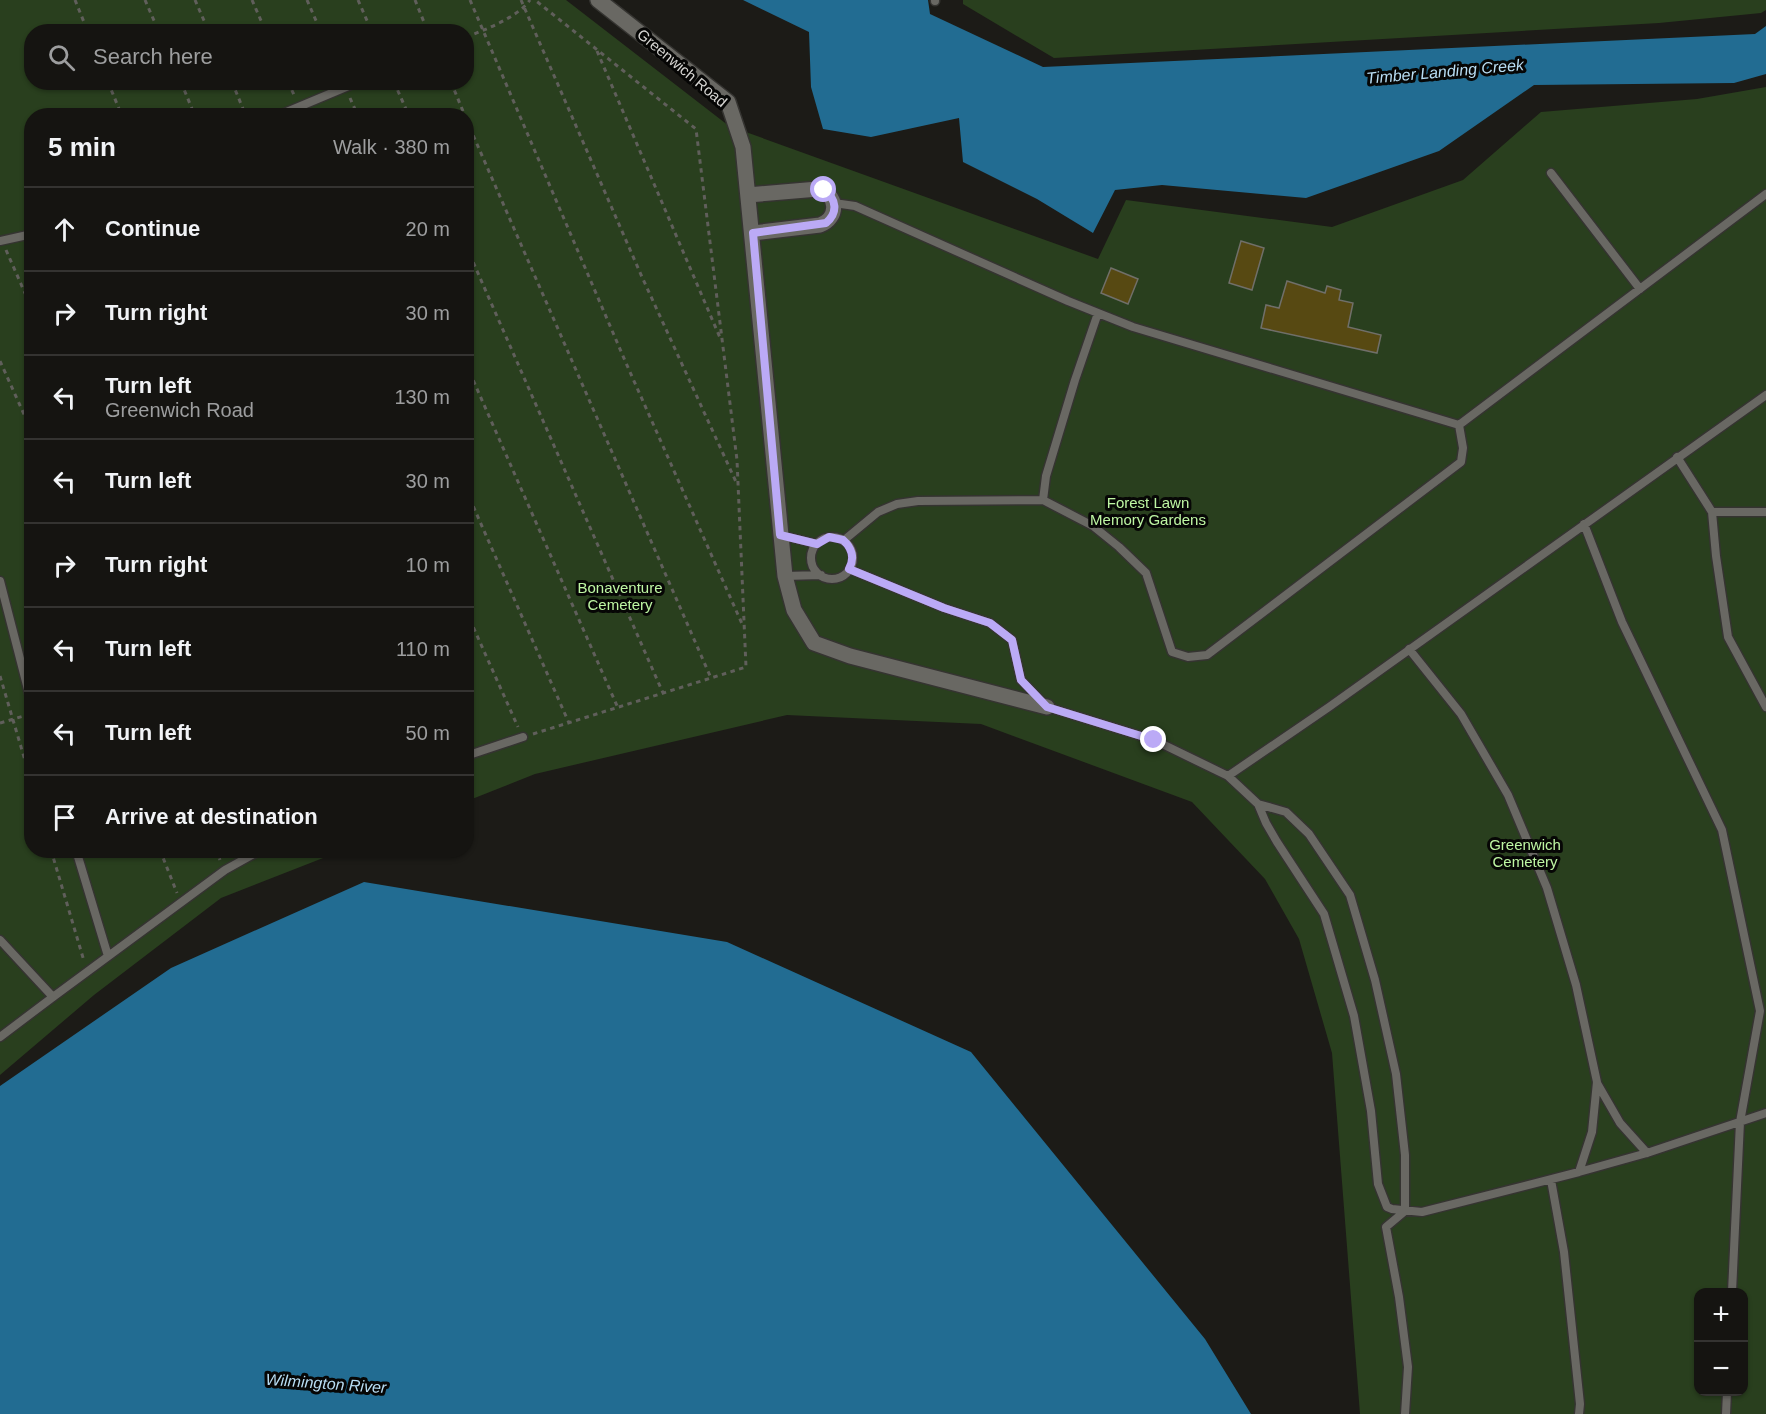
<!DOCTYPE html>
<html lang="en">
<head>
<meta charset="utf-8">
<style>
	body { margin:0; font-family:Helvetica,sans-serif; background:#1e1d1a; color:#f1f3f6 }
	.controls { position:absolute; right:18px; bottom:18px; display:grid; overflow:hidden; border-radius:12px; box-shadow:0 2px 4px #0004 }
	.controls button { width:54px; height:54px; display:grid; place-items:center; padding:0; border:0; border-bottom:2px solid #343331; background:#151411; color:#f1f3f6; font:30px sans-serif }
	.stop { position:absolute; width:18px; height:18px; margin:-14px; border:4px solid #bbaaf6; border-radius:50%; background:#fff }
	.stop.end { background:#bbaaf6; border-color:#fff; box-shadow:0 2px 6px #0008 }
	.list { margin:0; padding:0; list-style:none }
	h2 { display:flex; justify-content:space-between; align-items:center; height:78px; margin:0; padding:0 24px; font-size:26px }
	h2 small { font-size:20px; font-weight:400; color:#9d9e9f }
	.list li { display:grid; grid-template-columns:39px 1fr auto; gap:18px; align-items:center; box-sizing:border-box; height:84px; padding:0 24px; border-top:2px solid #343331 }
	.list b { display:block; font-size:22px; white-space:nowrap }
	.list p { margin:0; font-size:20px; white-space:nowrap; color:#9d9e9f }
	.list em { font-size:20px; font-style:normal; color:#9d9e9f }
	.icon { flex:none; width:33px; height:33px; fill:none; stroke:currentColor; stroke-width:2; stroke-linecap:round; stroke-linejoin:round }
	.map { position:relative; flex:none; width:1766px; height:1414px; overflow:hidden }
	.search { position:absolute; background:#151411; box-shadow:0 2px 4px #0004; left:24px; top:24px; width:450px; height:66px; display:flex; align-items:center; gap:15px; box-sizing:border-box; padding:0 21px; border-radius:24px; color:#9d9e9f; font-size:22px }
	.panel { position:absolute; background:#151411; box-shadow:0 2px 4px #0004; left:24px; top:108px; width:450px; height:750px; border-radius:24px }
	.map>svg:first-child { display:block }
	.green { fill:#293f1e; fill-rule:evenodd }
	.water { fill:#226c92 }
	.building { fill:#574912; stroke:#706f69; stroke-width:1.5 }
	.lines { fill:none; stroke-linecap:round; stroke-linejoin:round }
	.lane-casing { stroke:#353431; stroke-width:11 }
	.street-casing { stroke:#353431; stroke-width:18 }
	.path { stroke:#605f5b; stroke-width:3; stroke-dasharray:4.5 4.5; stroke-linecap:butt }
	.lane { stroke:#696863; stroke-width:8 }
	.street { stroke:#696863; stroke-width:15 }
	.route { stroke:#bbaaf6; stroke-width:8 }
	.labels { text-anchor:middle; stroke-width:6; stroke-linejoin:round; paint-order:stroke }
	.street-label { font-size:15px; fill:#d6d5d2; stroke:#060605 }
	.park-label { font-size:15px; fill:#bef6a3; stroke:#060605 }
	.water-label { font-size:16px; font-style:italic; fill:#b8ddf3; stroke:#060605 }
</style>
</head>
<body>
<div class="map">
<svg width="1766" height="1414" viewBox="0 0 1766 1414">
	<rect width="100%" height="100%" fill="#1c1b17"/>
	<path class="green" d="M0 0H566L729 126 1098 259 1126 200 1332 227 1463 180 1541 112 1697 99 1766 87V1414H1360L1332 1053 1299 939 1265 879 1192 802 981 724 787 715 535 774 467 801 466 116H32V850L341 851 221 898 94 995 0 1075ZM32 32H466V82H32ZM1698 1292H1744V1392H1698Z
		M963 0H1766V10L1761 13 1659 23 1054 58 963 4Z"/>
	<path class="water" d="M743 0H928L930 14 1043 67 1755 34 1766 26V74L1734 83 1534 85 1439 151 1306 198 1162 185 1115 190 1093 233 1037 199 963 162 959 118 871 137 823 129 811 87 809 32Z
		M364 882 727 942 971 1052 1205 1339 1251 1414H0V1086L171 968Z"/>
	<path class="building" d="M1241 241 1264 248 1252 290 1229 283Z
		M1111 268 1138 279 1128 304 1101 293Z
		M1287 281 1325 293 1327 286 1341 290 1339 300 1353 303 1348 327 1381 335 1377 353 1261 328 1266 305 1279 308Z"/>
	<g class="lines">
		<defs>
			<path id="lane" d="M935 1V0
				M277 116 358 82
				M1551 173 1640 289
				M834 203 855 206 1068 301 1133 327 1459 425 1766 194
				M0 241 32 234
				M1677 457 1712 512H1766
				M1043 500 1046 476 1075 380 1098 313
				M1712 512 1716 556 1728 637 1766 707
				M1584 524 1622 622 1722 830 1760 1011 1740 1122 1732 1292
				M780 535 817 544
				M811 558a21 21 0 1 1 42 0a21 21 0 1 1-42 0Z
				M843 541 878 512 897 504 918 501 1043 500 1093 526 1119 547 1146 573 1172 652 1188 657 1207 655 1461 462 1463 448 1459 425
				M849 569 944 608 990 623 1012 640 1021 680 1047 707 1154 740 1228 776 1258 804 1266 823 1277 842 1324 914 1354 1016 1371 1111 1378 1184 1387 1207 1392 1209 1422 1212 1579 1172 1647 1153 1766 1113
				M785 576 821 575
				M0 581 32 705
				M1409 649 1461 714 1508 795 1547 888 1576 985 1597 1082 1592 1132 1579 1172
				M466 756 523 737
				M1228 776 1329 707 1766 395
				M1258 804 1286 812 1309 834 1350 895 1375 980 1396 1074 1405 1155V1211L1386 1227 1399 1297 1408 1367 1405 1414
				M76 850 108 956
				M0 940 53 997 0 1037
				M53 997 225 870 261 850
				M1597 1083 1620 1123 1647 1153
				M1551 1180 1564 1252 1580 1404 1579 1414
				M1726 1414 1727 1392"/>
			<path id="street" d="M598 0 728 102 743 147 785 576 794 610 814 643 850 656 1047 707
				M748 195 818 189C838 194 839 218 820 225L753 233"/>
		</defs>
		<use href="#lane" class="lane-casing"/>
		<use href="#street" class="street-casing"/>
		<path class="path" d="M75 0 88 32
			M145 0 159 32
			M195 0 209 32
			M252 0 266 32
			M307 0 321 32
			M358 0 372 32
			M415 0 428 32
			M470 0 626 363 743 626
			M521 0 642 277 737 484
			M466 37C485 30 518 17 530 0
			M597 51 721 340
			M108 82 122 116
			M181 82 195 116
			M232 82 246 116
			M288 82 295 97
			M394 82 409 116
			M451 82 465 116
			M350 98 358 116
			M466 119 711 678
			M466 246 663 693
			M6 250 32 309
			M0 361 32 432
			M466 364 618 708
			M466 490 569 723
			M466 611 518 727
			M0 676 32 784
			M0 723 27 715
			M533 734 746 667 737 460 696 129 535 0
			M466 735 470 743
			M51 850 84 961
			M160 850 177 893
			M216 850 220 860"/>
		<use href="#lane" class="lane"/>
		<use href="#street" class="street"/>
	</g>
	<g class="lines">
		<path class="route" d="M824 190C837 199 838 213 826 223L753 233 780 535 817 544 829 537 843 540C852 548 855 558 849 569L944 608 990 623 1012 640 1021 680 1047 707 1154 740"/>
	</g>
	<g class="labels">
		<g class="street-label">
			<text transform="translate(682 68) rotate(40)" y="5">Greenwich Road</text>
		</g>
		<g class="park-label">
			<text x="1148" y="508">Forest Lawn<tspan x="1148" dy="17">Memory Gardens</tspan></text>
			<text x="620" y="593">Bonaventure<tspan x="620" dy="17">Cemetery</tspan></text>
			<text x="1525" y="850">Greenwich<tspan x="1525" dy="17">Cemetery</tspan></text>
		</g>
		<g class="water-label">
			<text transform="translate(1445 71) rotate(-5)" y="6">Timber Landing Creek</text>
			<text transform="translate(326 1383) rotate(4)" y="6">Wilmington River</text>
		</g>
	</g>
</svg>
<div class="controls">
<button>+</button>
<button>−</button>
</div>
<div class="stop" style="left:824px;top:190px"></div>
<div class="stop end" style="left:1154px;top:740px"></div>
<div class="search"><svg class="icon" aria-label="search" viewBox="0 0 24 24"><circle cx="10" cy="10" r="6"/><path d="M15 15l6 6"/></svg>Search here</div>
<section class="panel">
<h2>5 min<small>Walk · 380 m</small></h2>
<ul class="list">
<li><svg class="icon" aria-label="ahead" viewBox="0 0 24 24"><path d="M12 20V5M6 11l6-6 6 6"/></svg><div><b>Continue</b></div><em>20 m</em></li>
<li><svg class="icon" aria-label="right" viewBox="0 0 24 24"><path d="M7 20v-9h11M14 6l5 5-5 5"/></svg><div><b>Turn right</b></div><em>30 m</em></li>
<li><svg class="icon" aria-label="left" viewBox="0 0 24 24"><path d="M17 20v-9H6M10 6l-5 5 5 5"/></svg><div><b>Turn left</b><p>Greenwich Road</p></div><em>130 m</em></li>
<li><svg class="icon" aria-label="left" viewBox="0 0 24 24"><path d="M17 20v-9H6M10 6l-5 5 5 5"/></svg><div><b>Turn left</b></div><em>30 m</em></li>
<li><svg class="icon" aria-label="right" viewBox="0 0 24 24"><path d="M7 20v-9h11M14 6l5 5-5 5"/></svg><div><b>Turn right</b></div><em>10 m</em></li>
<li><svg class="icon" aria-label="left" viewBox="0 0 24 24"><path d="M17 20v-9H6M10 6l-5 5 5 5"/></svg><div><b>Turn left</b></div><em>110 m</em></li>
<li><svg class="icon" aria-label="left" viewBox="0 0 24 24"><path d="M17 20v-9H6M10 6l-5 5 5 5"/></svg><div><b>Turn left</b></div><em>50 m</em></li>
<li><svg class="icon" aria-label="arrive" viewBox="0 0 24 24"><path d="M6 21V4h12l-3 4 3 4H6"/></svg><div><b>Arrive at destination</b></div></li>
</ul>
</section>
</div>
</body>
</html>
